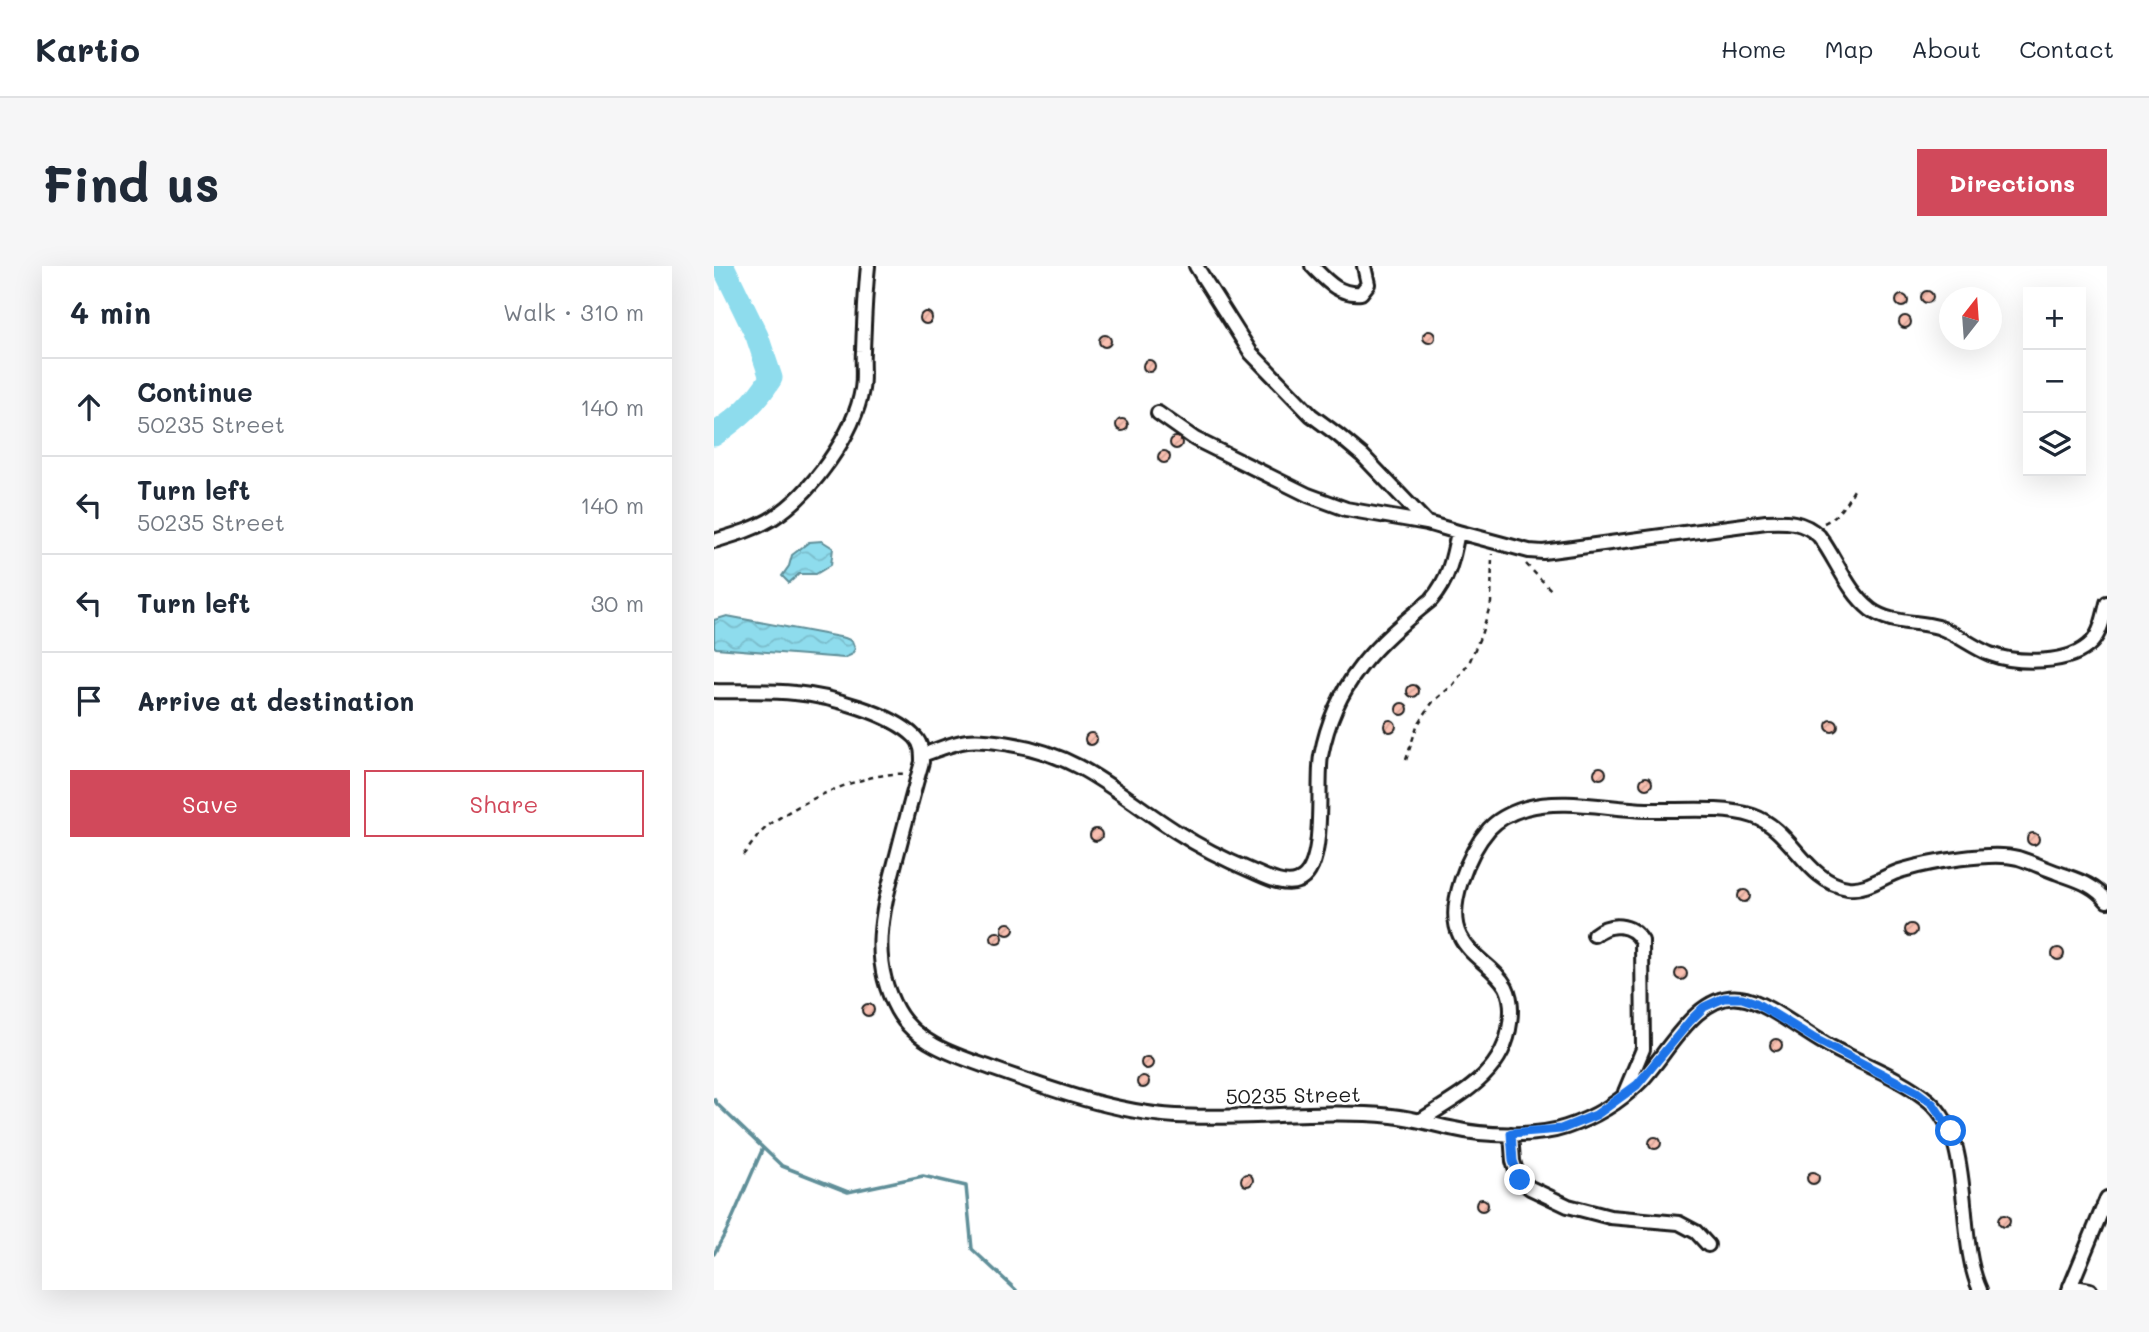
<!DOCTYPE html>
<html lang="en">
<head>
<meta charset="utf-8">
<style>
	body { margin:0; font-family:Mali,sans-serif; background:#f6f6f7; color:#1f2937 }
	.controls { position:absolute; right:21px; top:21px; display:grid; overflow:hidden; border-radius:0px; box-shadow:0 7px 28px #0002 }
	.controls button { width:63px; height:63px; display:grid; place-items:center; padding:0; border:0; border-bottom:2px solid #e0e1e3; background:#fff; color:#1f2937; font:35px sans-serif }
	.compass { position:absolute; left:1225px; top:21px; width:63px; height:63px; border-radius:50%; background:#fff; box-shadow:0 7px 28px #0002; rotate:17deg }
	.stop { position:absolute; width:21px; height:21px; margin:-16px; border:5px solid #1a73e8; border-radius:50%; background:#fff }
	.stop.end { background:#1a73e8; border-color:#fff; box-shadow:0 2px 7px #0008 }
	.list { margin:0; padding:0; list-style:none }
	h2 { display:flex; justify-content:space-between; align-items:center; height:91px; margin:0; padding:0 28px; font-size:30px }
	h2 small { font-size:23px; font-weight:400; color:#747a83 }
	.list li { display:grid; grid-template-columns:46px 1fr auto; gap:21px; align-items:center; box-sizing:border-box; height:98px; padding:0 28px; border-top:2px solid #e0e1e3 }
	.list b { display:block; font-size:26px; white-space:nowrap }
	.list p { margin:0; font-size:23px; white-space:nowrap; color:#747a83 }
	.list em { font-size:23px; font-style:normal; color:#747a83 }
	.actions { display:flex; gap:14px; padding:21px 28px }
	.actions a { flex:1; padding:16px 0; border:2px solid #d1495b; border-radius:0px; text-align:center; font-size:24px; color:#d1495b }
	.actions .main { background:#d1495b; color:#fff }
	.icon { flex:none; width:38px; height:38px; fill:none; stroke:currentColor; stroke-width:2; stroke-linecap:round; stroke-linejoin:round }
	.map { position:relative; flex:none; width:1393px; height:1024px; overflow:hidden; border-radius:0px }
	header { display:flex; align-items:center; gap:42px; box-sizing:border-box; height:98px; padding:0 35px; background:#fff; border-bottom:2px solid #e0e1e3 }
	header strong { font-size:33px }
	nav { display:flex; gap:38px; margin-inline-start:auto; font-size:24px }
	.intro { display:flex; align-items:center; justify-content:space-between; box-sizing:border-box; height:168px; padding:0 42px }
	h1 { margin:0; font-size:49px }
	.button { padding:18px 32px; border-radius:0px; background:#d1495b; color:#fff; font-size:24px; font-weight:700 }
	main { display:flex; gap:42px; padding:0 42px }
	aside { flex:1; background:#fff; border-radius:0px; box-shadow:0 7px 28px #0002 }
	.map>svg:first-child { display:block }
	.water { fill:url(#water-waves); stroke:#608f99; stroke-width:2 }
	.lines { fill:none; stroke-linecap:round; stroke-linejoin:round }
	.stream { stroke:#608f99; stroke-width:3.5 }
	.river { stroke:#8edced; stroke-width:23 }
	.building { fill:url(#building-hatch); stroke:#1c1c1c; stroke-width:2 }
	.minor-casing { stroke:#1c1c1c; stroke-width:18 }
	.path { stroke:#1c1c1c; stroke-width:2.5; stroke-dasharray:5 5; stroke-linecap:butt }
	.minor { stroke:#fff; stroke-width:12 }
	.route { stroke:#1a73e8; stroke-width:9 }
	.labels { text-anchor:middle; stroke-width:5; stroke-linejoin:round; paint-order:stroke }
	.street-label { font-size:21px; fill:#1c1c1c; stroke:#fff }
</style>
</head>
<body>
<header>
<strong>Kartio</strong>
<nav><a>Home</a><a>Map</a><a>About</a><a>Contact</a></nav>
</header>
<div class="intro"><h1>Find us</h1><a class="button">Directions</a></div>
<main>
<aside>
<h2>4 min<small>Walk · 310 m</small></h2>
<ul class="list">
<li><svg class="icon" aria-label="ahead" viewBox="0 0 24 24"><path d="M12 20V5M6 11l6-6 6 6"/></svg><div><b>Continue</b><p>50235 Street</p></div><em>140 m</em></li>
<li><svg class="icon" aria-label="left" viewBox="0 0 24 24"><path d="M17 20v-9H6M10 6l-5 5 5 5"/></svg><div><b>Turn left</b><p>50235 Street</p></div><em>140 m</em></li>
<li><svg class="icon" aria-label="left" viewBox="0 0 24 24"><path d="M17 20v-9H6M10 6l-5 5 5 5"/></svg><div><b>Turn left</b></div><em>30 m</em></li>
<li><svg class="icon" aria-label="arrive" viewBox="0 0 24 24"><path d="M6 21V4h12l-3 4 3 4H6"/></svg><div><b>Arrive at destination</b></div></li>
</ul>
<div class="actions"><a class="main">Save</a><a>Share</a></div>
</aside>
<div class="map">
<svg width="1393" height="1024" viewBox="0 0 1393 1024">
	<defs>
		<pattern id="water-waves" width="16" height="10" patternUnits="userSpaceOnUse" patternTransform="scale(1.75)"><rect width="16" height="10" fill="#8edced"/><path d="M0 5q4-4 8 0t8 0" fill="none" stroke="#7abccb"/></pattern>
		<pattern id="building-hatch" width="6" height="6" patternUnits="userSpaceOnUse" patternTransform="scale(1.75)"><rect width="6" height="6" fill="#f9bfb0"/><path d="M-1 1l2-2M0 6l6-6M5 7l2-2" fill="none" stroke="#d5a497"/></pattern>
	</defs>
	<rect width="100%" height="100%" fill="#fff"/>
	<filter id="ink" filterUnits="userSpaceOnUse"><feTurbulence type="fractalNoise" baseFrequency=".0143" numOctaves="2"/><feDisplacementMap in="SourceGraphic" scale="14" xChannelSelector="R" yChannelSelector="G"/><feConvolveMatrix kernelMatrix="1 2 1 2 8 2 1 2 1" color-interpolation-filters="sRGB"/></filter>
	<g filter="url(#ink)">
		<path class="water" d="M108 275 119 282 117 299 102 308H85L75 317 68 310 75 300 78 289 95 276Z
			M13 350 131 372 138 375 141 383 137 389 130 392 2 382 0 380V354Z"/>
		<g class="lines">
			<path class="stream" d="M0 833 3 838 68 900 134 926 209 910 252 920 258 983 302 1024
				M0 988 14 962 49 882"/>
			<path class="river" d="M0 169C25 151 40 139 57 112L43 70 9 0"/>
		</g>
		<path class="building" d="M1207 31a6 6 0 1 1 12 0a6 6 0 1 1-12 0Z
			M1182 35a6 6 0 1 1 12 0a6 6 0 1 1-12 0Z
			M206 52a6 6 0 1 1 12 0a6 6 0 1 1-12 0Z
			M1185 56a6 6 0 1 1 12 0a6 6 0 1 1-12 0Z
			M709 71a6 6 0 1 1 12 0a6 6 0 1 1-12 0Z
			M385 75a6 6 0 1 1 12 0a6 6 0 1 1-12 0Z
			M429 100a6 6 0 1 1 12 0a6 6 0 1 1-12 0Z
			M402 159a6 6 0 1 1 12 0a6 6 0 1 1-12 0Z
			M456 177a6 6 0 1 1 12 0a6 6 0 1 1-12 0Z
			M444 191a6 6 0 1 1 12 0a6 6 0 1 1-12 0Z
			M693 425a6 6 0 1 1 12 0a6 6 0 1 1-12 0Z
			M682 443a6 6 0 1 1 12 0a6 6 0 1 1-12 0Z
			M670 460a6 6 0 1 1 12 0a6 6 0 1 1-12 0Z
			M1112 460a6 6 0 1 1 12 0a6 6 0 1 1-12 0Z
			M371 473a6 6 0 1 1 12 0a6 6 0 1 1-12 0Z
			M880 507a6 6 0 1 1 12 0a6 6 0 1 1-12 0Z
			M926 517a6 6 0 1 1 12 0a6 6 0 1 1-12 0Z
			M376 569a6 6 0 1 1 12 0a6 6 0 1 1-12 0Z
			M1313 573a6 6 0 1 1 12 0a6 6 0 1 1-12 0Z
			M1024 630a6 6 0 1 1 12 0a6 6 0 1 1-12 0Z
			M288 663a6 6 0 1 1 12 0a6 6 0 1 1-12 0Z
			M1191 664a6 6 0 1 1 12 0a6 6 0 1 1-12 0Z
			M277 672a6 6 0 1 1 12 0a6 6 0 1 1-12 0Z
			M1338 688a6 6 0 1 1 12 0a6 6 0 1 1-12 0Z
			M961 708a6 6 0 1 1 12 0a6 6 0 1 1-12 0Z
			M148 744a6 6 0 1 1 12 0a6 6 0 1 1-12 0Z
			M1056 779a6 6 0 1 1 12 0a6 6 0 1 1-12 0Z
			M427 797a6 6 0 1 1 12 0a6 6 0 1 1-12 0Z
			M423 816a6 6 0 1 1 12 0a6 6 0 1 1-12 0Z
			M935 877a6 6 0 1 1 12 0a6 6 0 1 1-12 0Z
			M1093 912a6 6 0 1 1 12 0a6 6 0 1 1-12 0Z
			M527 914a6 6 0 1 1 12 0a6 6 0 1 1-12 0Z
			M762 939a6 6 0 1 1 12 0a6 6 0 1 1-12 0Z
			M1284 955a6 6 0 1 1 12 0a6 6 0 1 1-12 0Z"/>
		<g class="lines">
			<defs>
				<path id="minor" d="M482 0 537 87 597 149 624 169 649 190 713 257
					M598 0C613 15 624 29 647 27L654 18 650 0
					M444 147 481 173 594 229 632 243 713 257 744 266
					M0 275C20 269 41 263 59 252 97 228 141 167 148 123 150 111 148 97 149 85 150 57 151 28 154 0
					M0 425C27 426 54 424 81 427 115 430 177 447 201 471 208 478 208 487 208 496 199 527 191 558 183 589 169 643 154 692 183 744 202 778 243 790 277 802 336 823 399 846 462 850 534 854 606 843 678 850 700 852 720 859 741 863 770 870 823 871 852 861 879 852 906 836 926 816 953 789 982 726 1026 732 1053 735 1091 768 1117 781 1148 798 1188 812 1215 835 1262 875 1241 969 1266 1024
					M208 489C223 484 238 477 253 475 268 473 282 476 296 478 369 490 403 528 463 566 486 581 512 594 538 605 550 610 570 621 584 615 614 604 602 519 607 490 621 416 661 379 717 334 735 313 739 292 744 266L815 285 829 286 1052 256C1073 255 1089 255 1105 270 1123 294 1133 325 1157 344 1176 358 1202 355 1224 361 1242 367 1258 381 1276 388 1303 398 1357 399 1378 376 1387 366 1390 350 1393 337
					M880 669C896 656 917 657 928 675L929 783 911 826
					M707 854C746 829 790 808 796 757 798 744 798 733 792 721 781 701 756 691 746 670 731 641 755 586 775 563 784 553 799 546 812 542 850 532 894 543 933 544 965 545 1008 540 1039 550 1078 563 1092 616 1134 622 1155 624 1170 609 1189 604 1216 596 1278 585 1304 592 1317 596 1330 602 1344 607 1363 614 1380 618 1393 635
					M797 868 799 895 802 905 806 914 816 922 854 940 896 951 965 957 982 966 994 979
					M1356 1020 1376 1024
					M1355 1024 1393 932"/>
			</defs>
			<use href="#minor" class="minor-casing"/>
			<path class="path" d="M1110 257C1124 251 1132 237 1140 224
				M812 298 839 326
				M692 494 703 460 718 437 739 419 755 397 767 369 777 337 778 288
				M29 589C37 580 44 568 54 560 84 536 152 505 191 508"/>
			<use href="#minor" class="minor"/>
		</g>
	</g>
	<g class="lines" filter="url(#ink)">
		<path class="route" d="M806 914 799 895 797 867 847 863 882 849 923 819 976 755 990 741 1010 732H1028L1042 737 1101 773 1203 826 1219 838 1237 865"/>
	</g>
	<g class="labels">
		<g class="street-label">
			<text transform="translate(579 830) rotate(-1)" y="7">50235 Street</text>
		</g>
	</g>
</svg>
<div class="controls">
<button>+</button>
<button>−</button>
<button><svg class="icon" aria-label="layers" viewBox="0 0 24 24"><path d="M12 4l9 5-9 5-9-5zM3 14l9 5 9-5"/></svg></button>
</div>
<svg class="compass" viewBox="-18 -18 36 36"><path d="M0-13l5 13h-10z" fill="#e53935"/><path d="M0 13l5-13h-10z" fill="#747a83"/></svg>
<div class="stop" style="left:1237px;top:865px"></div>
<div class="stop end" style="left:806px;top:914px"></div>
</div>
</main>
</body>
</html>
